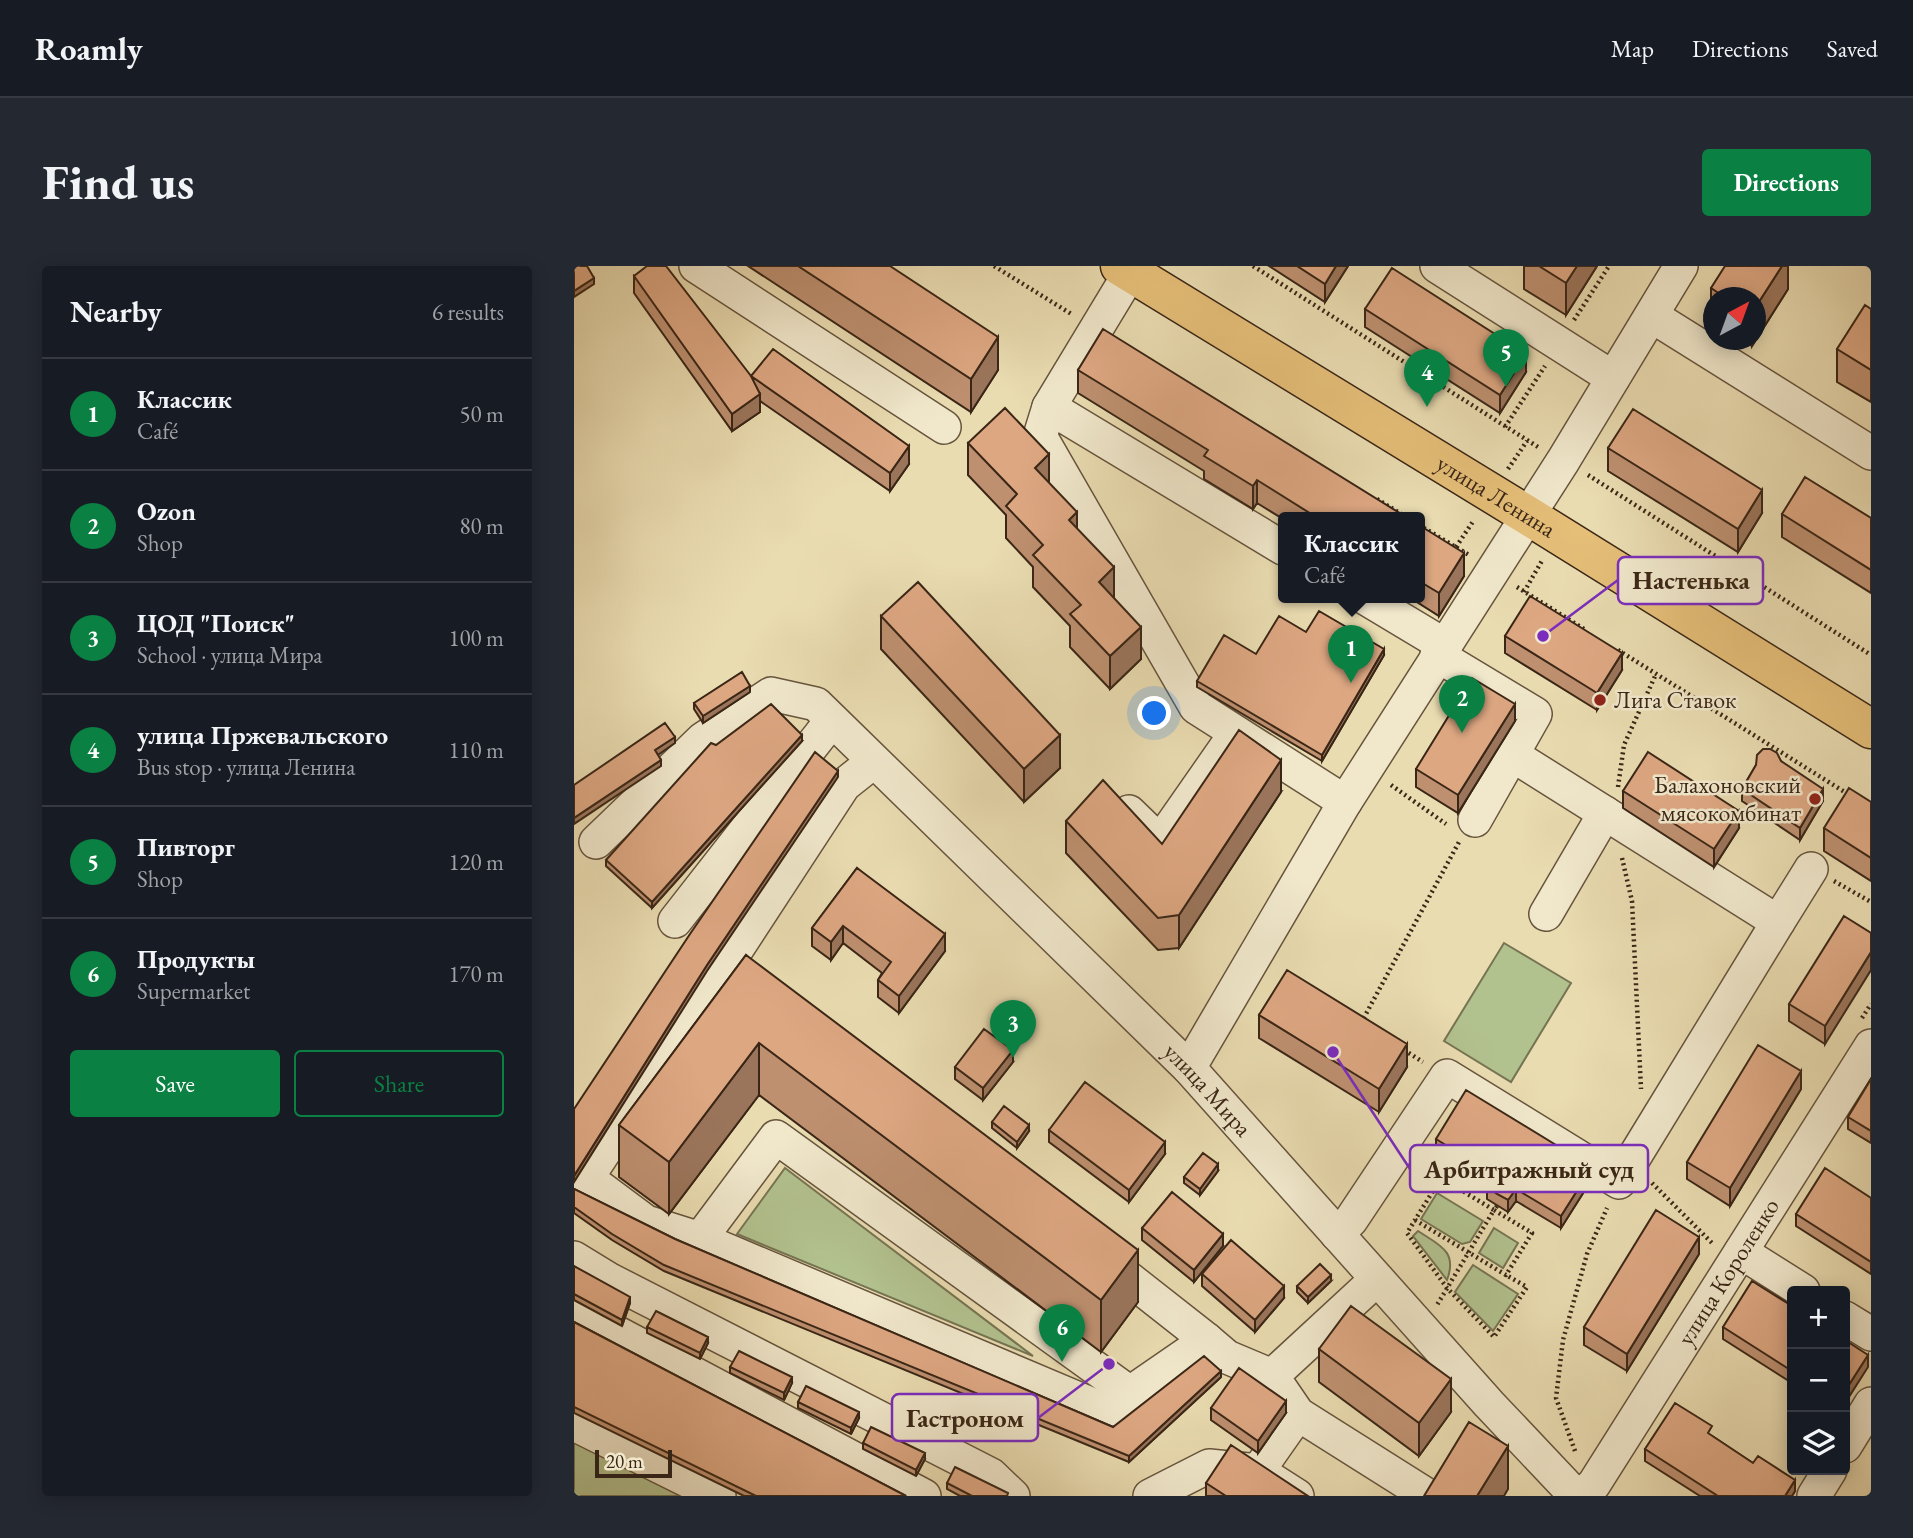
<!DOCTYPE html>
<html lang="en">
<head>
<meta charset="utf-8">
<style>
	body { margin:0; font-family:"EB Garamond",serif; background:#242831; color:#f1f3f6 }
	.controls { position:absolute; right:21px; bottom:21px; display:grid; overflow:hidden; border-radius:7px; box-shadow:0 4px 18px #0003 }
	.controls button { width:63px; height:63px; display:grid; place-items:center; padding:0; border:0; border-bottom:2px solid #363941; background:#171b24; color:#f1f3f6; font:35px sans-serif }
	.compass { position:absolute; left:1129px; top:21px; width:63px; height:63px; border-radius:50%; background:#171b24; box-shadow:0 4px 18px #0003; rotate:41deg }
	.scale { position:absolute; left:21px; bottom:18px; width:77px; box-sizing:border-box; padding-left:7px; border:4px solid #3a2616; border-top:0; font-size:19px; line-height:24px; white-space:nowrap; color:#3a2616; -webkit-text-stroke:5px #f1e8cc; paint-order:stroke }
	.you { position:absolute; left:581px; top:448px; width:24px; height:24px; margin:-18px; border:5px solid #fff; border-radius:50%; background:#1a73e8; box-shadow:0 0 0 10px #1a73e833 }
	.badge { display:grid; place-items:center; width:46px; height:46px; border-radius:50%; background:#0b8043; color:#fff; font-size:23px; font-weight:700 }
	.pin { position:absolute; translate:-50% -58px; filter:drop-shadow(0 2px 4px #0008) }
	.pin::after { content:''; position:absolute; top:37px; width:24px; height:21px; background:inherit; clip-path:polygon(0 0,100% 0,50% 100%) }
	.popup { position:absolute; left:704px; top:246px; width:147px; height:91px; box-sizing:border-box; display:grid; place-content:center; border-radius:7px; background:#171b24; filter:drop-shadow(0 2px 5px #0005); font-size:23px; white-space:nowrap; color:#9ea1a6 }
	.popup b { font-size:26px; color:#f1f3f6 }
	.popup::after { content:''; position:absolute; left:50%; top:100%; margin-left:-14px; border:14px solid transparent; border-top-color:#171b24 }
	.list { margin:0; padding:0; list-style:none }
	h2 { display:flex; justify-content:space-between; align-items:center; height:91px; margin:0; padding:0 28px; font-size:30px }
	h2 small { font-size:23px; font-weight:400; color:#9ea1a6 }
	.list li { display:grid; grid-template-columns:46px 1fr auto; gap:21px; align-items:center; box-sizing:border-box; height:112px; padding:0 28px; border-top:2px solid #363941 }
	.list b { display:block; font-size:26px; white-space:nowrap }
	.list p { margin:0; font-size:23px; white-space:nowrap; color:#9ea1a6 }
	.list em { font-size:23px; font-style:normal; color:#9ea1a6 }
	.actions { display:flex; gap:14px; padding:21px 28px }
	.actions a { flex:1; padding:16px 0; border:2px solid #0b8043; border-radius:7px; text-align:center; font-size:24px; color:#0b8043 }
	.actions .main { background:#0b8043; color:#fff }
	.icon { flex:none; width:38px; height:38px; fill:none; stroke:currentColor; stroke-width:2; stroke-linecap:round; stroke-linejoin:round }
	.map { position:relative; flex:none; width:1297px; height:1230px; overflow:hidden; border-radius:7px }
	header { display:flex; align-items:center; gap:42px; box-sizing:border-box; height:98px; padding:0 35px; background:#171b24; border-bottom:2px solid #363941 }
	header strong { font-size:33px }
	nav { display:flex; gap:38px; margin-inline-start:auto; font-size:24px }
	.intro { display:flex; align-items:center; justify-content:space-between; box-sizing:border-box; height:168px; padding:0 42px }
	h1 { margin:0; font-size:49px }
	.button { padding:18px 32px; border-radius:7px; background:#0b8043; color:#fff; font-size:24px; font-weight:700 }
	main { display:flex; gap:42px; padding:0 42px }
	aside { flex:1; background:#171b24; border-radius:7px; box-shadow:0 4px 18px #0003 }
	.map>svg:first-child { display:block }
	.green { fill:#b2c28f; stroke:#767452; stroke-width:2 }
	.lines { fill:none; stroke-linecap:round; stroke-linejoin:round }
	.minor-casing { stroke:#66543d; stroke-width:36 }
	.major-casing { stroke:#3a2616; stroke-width:41 }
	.path { stroke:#3a2616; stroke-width:4.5; stroke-dasharray:2 3.5; stroke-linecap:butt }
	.minor { stroke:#f1e8cc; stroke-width:33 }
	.major { stroke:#e5be78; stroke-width:38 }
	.wall { fill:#be9070; stroke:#3a2616; stroke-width:2 }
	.shaded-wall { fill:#9b755b; stroke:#3a2616; stroke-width:2 }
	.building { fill:#dda782; stroke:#3a2616; stroke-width:2 }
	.poi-dot { fill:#8f2418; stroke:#f1e8cc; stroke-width:2.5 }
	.labels { text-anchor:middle; stroke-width:5; stroke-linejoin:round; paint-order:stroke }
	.street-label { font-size:24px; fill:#3a2616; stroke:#f1e8cc }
	.poi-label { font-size:24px; fill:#3a2616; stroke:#f1e8cc; text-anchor:start }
	.leader { fill:none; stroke:#7b2cbf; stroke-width:2.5 }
	.callout-dot { fill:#7b2cbf; stroke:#f1e8cc; stroke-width:2.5 }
	.callout { fill:#f1e8cc; stroke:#7b2cbf; stroke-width:2.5 }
	.callout-label { font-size:26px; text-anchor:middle; font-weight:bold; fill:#3a2616 }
</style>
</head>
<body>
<header>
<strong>Roamly</strong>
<nav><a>Map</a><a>Directions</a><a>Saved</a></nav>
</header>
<div class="intro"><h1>Find us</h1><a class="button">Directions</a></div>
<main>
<aside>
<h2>Nearby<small>6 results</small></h2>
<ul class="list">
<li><span class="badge">1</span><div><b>Классик</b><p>Café</p></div><em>50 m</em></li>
<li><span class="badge">2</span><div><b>Ozon</b><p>Shop</p></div><em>80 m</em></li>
<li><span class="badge">3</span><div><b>ЦОД &quot;Поиск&quot;</b><p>School · улица Мира</p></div><em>100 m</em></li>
<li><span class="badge">4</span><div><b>улица Пржевальского</b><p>Bus stop · улица Ленина</p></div><em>110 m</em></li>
<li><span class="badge">5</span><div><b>Пивторг</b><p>Shop</p></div><em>120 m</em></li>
<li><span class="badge">6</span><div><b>Продукты</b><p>Supermarket</p></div><em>170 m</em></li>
</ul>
<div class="actions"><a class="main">Save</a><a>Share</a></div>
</aside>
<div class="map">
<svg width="1297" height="1230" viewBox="0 0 1297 1230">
	<rect width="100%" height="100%" fill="#eadcb1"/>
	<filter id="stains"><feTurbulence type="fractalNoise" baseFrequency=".00286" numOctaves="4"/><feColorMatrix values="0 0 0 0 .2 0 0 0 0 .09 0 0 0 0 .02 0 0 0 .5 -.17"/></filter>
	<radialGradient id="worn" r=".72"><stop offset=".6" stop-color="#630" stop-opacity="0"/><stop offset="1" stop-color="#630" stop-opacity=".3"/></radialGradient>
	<path class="green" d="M930 677 997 717 937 816 870 775Z
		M211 902 459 1090 163 968Z
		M863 927 909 955 896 976 888 978 847 953Z
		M920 962 944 977 929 1002 905 987Z
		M844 965C865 979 884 985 873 1014L839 970Z
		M899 999 944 1028 919 1065 881 1026Z
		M0 1167 128 1230H0Z"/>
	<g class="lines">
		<defs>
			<g id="minor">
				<path d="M122 0 370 161"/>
				<path d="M863 0 1039 112"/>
				<path d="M1078 50 1297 187"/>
				<path d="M475 141 556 7"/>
				<path d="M709 282 475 141 466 170 622 441 771 536"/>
				<path d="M790 331 870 379"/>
				<path d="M863 389 961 448 901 554"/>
				<path d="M937 488 1204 656 1237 603"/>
				<path d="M299 496 270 519 13 912 72 956 126 973 533 1145 556 1127 633 1074 653 1091 698 1110 803 1013"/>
				<path d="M555 546 586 576 662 467"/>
				<path id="s1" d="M22 576 129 473 197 428 242 438 615 802 915 1138 1002 1230"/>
				<path d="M972 648 1031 547"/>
				<path d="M101 655 258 454"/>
				<path d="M615 802 771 536 989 195 1107 0"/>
				<path d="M763 968 777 954 873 810 1045 916 1204 656"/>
				<path d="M126 973 202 871 556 1127"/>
				<path d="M1167 986 1229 1025"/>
				<path d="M0 992 36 1014 417 1209 439 1230"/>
				<path d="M530 993 633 1074"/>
				<path d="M0 1044 350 1230"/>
				<path d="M1271 1052 1297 1068"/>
				<path d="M698 1110 724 1148 854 1230"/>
				<path d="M0 1158 145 1230"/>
				<path d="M1271 1180 1297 1138"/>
				<path d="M684 1205 724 1148"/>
				<path d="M576 1230 635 1200 684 1205 723 1230"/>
				<path id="s2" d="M1008 1230 1020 1218 1297 780"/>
				<path d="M1240 1230 1256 1204"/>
			</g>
			<g id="major">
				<path id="s3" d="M546 0 953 249 1297 463"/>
			</g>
		</defs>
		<use href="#minor" class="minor-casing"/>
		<use href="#major" class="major-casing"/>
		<path class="path" d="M420 0 499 49
			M679 0 964 181
			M1000 54 1035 0
			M931 161 971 100
			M934 203 953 175
			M1014 209 1297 389
			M803 233 832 251
			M845 259 895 289
			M882 281 900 254
			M943 321 1010 363
			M950 326 969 293
			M1044 384 1277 530
			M817 519 872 558
			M1044 521 1050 479 1082 408
			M1048 592 1058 635 1067 823
			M1260 615 1297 636
			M1288 752 1297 738
			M787 757 885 576
			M830 784 849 796
			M1078 917 1139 978
			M923 940 920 944 867 912 833 967 873 1022 920 1071 953 1021 932 1009
			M841 954 932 1009 958 967 920 944 863 1039
			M1001 1185 982 1132 989 1074 1013 988 1033 942"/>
		<use href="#minor" class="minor"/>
		<use href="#major" class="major"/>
	</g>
	<path class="wall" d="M174 0H316L424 104 397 146Z
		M695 0H774L751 36Z
		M950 0H1023L992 49 950 23Z
		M1214 0V23L1178 80 1167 74H1181V32H1139V56L1137 55V22Z
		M60 10 177 110 335 198 316 225 186 135V146L158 165 60 27Z
		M791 43 952 106 926 147 791 61Z
		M1297 43V136L1263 116V83Z
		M504 104 832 251H709V253L683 237 679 243 630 213V205L504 127Z
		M394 177 475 217 503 263 540 332 567 393 536 423 496 381V360L459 321V301L432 272V249L394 209Z
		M1034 182 1188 247 1164 286 1034 205Z
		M1208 248 1297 252V327L1208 271Z
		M845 259 890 310 865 350 835 331H845Z
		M307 350 486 502 450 536 307 383Z
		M732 366 810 389 748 495 623 421V415Z
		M931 370 1048 404 1023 444 931 387Z
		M176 426 129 457 120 443V437Z
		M941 455 884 547 842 521V503Z
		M228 475 78 642 32 600V594L142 479Z
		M1207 495 1249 535 1226 574 1168 535V523L1182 499Z
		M1049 525 1165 562 1140 601 1049 542Z
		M707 526 605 682 584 684 492 587V555L588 578Z
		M1297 536V615L1250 585V562Z
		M283 602 371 685 325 747 304 731V714L308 707 269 677 257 694 238 680V662Z
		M1297 667 1251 778 1215 755V738Z
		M172 689 564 1036 527 1086 185 829 95 948 45 911V859Z
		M685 749 833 801 805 846 685 772Z
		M439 796 409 834 381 813V801Z
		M1297 813V877L1274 863V851Z
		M1227 823 1156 940 1113 913V896Z
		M418 856 455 865 443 882 418 862Z
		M475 864 591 888 555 936 475 876Z
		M862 873 1018 913 987 962 942 935 934 946 913 933V921L915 918 862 885Z
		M644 905 626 929 610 917V911Z
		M0 923 101 973 539 1161 647 1111 555 1196 90 1005 38 974 0 947Z
		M1297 932V1008L1222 960V948Z
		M568 962 649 980 620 1016 568 974Z
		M1125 988 1053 1105 1010 1079V1061Z
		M0 1000 56 1037 48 1060 0 1034Z
		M628 1008 710 1032 681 1066 628 1020Z
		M757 1015 734 1037 723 1026V1020Z
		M1218 1040V1117L1149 1073V1061Z
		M0 1056 332 1230H170L0 1147Z
		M73 1061 134 1077 126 1093 73 1067Z
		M745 1083 877 1146 845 1190 745 1116Z
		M156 1101 218 1117 210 1134 156 1107Z
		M224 1136 285 1152 277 1168 224 1142Z
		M637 1142 712 1147 684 1187 637 1154Z
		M1138 1170 1221 1225 1218 1230H1126L1071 1195V1183Z
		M289 1177 351 1193 342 1210 289 1183Z
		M373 1217 434 1230H386L373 1223Z
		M632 1217 734 1230H632Z"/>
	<path class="shaded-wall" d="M762 0H774L751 36V18Z
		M1003 0H1023L992 49V17Z
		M1208 0H1214V23L1178 80V74H1181V42Z
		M20 12V18L0 31V25Z
		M424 71V104L397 146V113Z
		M952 88V106L926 147V129Z
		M186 128V146L158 165V148Z
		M335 180V198L316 225V207Z
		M475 188V221L461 202Z
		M683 214V237L679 243V220Z
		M1188 224V247L1164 286V263Z
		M503 246V279L495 254Z
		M890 287V310L865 350V327Z
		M540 301V334L525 316Z
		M567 361V393L536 423V390Z
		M810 383V389L748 495V489Z
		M1048 387V404L1023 444V427Z
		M176 420V426L129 457V450Z
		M941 438V455L884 547V529Z
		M228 469V475L78 642V636Z
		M486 469V502L450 536V503Z
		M101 471V477L81 491V484Z
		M87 494V500L0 558V552Z
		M707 494V526L605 682V649Z
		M264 505V511L133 705 0 916V910L133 699Z
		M1249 523V535L1226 574V562Z
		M1165 545V562L1140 601V583Z
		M269 660V677L257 694V676Z
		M371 668V685L325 747V730Z
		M1297 686V704L1251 778V760Z
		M185 777V829L95 948V896Z
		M833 778V801L805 846V823Z
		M439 784V796L409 834V822Z
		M1227 805V823L1156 940V922Z
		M455 859V865L443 882V876Z
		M591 876V888L555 936V924Z
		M644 898V905L626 929V923Z
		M1018 901V913L987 962V950Z
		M942 923V935L934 946V934Z
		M649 968V980L620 1016V1004Z
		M1125 971V988L1053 1105V1088Z
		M564 984V1036L527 1086V1034Z
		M757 1009V1015L734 1037V1031Z
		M710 1020V1032L681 1066V1054Z
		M56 1031V1037L48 1060V1054Z
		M134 1071V1077L126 1093V1087Z
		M1294 1089V1101L1271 1137V1125Z
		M647 1105V1111L555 1196V1190Z
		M218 1111V1117L210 1134V1127Z
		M877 1113V1146L845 1190V1157Z
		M712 1135V1147L684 1187V1175Z
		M285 1146V1152L277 1168V1162Z
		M934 1180V1223L930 1230H903Z
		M351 1187V1193L342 1210V1204Z
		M1221 1214V1225L1218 1230H1211Z"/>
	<path class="building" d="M2 0H13L20 12 0 25V1Z
		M73 0H92L177 110 186 128 158 148 60 10Z
		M224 0H316L424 71 397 113Z
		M723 0H762L751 18Z
		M965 0H1003L992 17Z
		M1151 0H1208L1181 42V32H1152L1137 22Z
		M818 2 952 88 926 129 791 43Z
		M1291 39 1297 43V104L1263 83Z
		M529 63 832 251H742L683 214 679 220 630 190 634 184 504 104Z
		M199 83 335 180 316 207 177 110Z
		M431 142 475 188 461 202 503 246 495 254 540 301 525 316 567 361 536 390 496 348 507 339 459 289 469 279 432 240 443 228 394 177Z
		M1059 143 1188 224 1164 263 1034 182Z
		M1231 211 1297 252V304L1208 248Z
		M845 259 890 287 865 327 845 315Z
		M344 316 486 469 450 503 307 350Z
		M956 330 1048 387 1023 427 931 370Z
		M745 345 810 383 748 489 623 415 650 369 682 388 705 350 732 366Z
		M168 406 176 420 129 450 120 437Z
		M898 412 941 438 884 529 842 503Z
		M197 438 228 469 78 636 32 594 137 477 142 479Z
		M91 457 101 471 81 484 87 494 0 552V519Z
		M665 464 707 494 605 649 584 652 492 555 529 514 588 578Z
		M1189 483H1196L1203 487 1207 495 1249 523 1226 562 1168 523 1182 499 1183 489Z
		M241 486 264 505 133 699 0 910V843L116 668Z
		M1074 486 1165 545 1140 583 1049 525Z
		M1275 522 1297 536V592L1250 562Z
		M283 602 371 668 325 730 304 714 317 696 269 660 257 676 238 662Z
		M1270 650 1297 667V686L1251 760 1215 738Z
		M172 689 564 984 527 1034 185 777 95 896 45 859Z
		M713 704 833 778 805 823 685 749Z
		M410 763 439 784 409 822 381 801Z
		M1184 779 1227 805 1156 922 1113 896Z
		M1297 813V865L1274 851Z
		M511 816 591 876 555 924 475 864Z
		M892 824 1018 901 987 950 942 923 934 934 923 928 913 921 920 909 862 873Z
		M430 840 455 859 443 876 418 856Z
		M629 887 644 898 626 923 610 911Z
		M1251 902 1297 932V996L1222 948Z
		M0 923 101 973 539 1161 630 1090 647 1105 555 1190 90 999 38 968 0 941Z
		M598 926 649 968 620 1004 568 962Z
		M1082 944 1125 971 1053 1088 1010 1061Z
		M657 974 710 1020 681 1054 628 1008Z
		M746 998 757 1009 734 1031 723 1020Z
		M0 1000 56 1031 48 1054 0 1028Z
		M1178 1015 1218 1040V1105L1149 1061Z
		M777 1040 877 1113 845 1157 745 1083Z
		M82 1045 134 1071 126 1087 73 1061Z
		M0 1056 332 1230H182L0 1141Z
		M1271 1074 1294 1089 1271 1125Z
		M165 1085 218 1111 210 1127 156 1101Z
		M665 1102 712 1135 684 1175 637 1142Z
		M232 1120 285 1146 277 1162 224 1136Z
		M1101 1137 1138 1160 1134 1167 1179 1197 1184 1190 1221 1214 1211 1230H1144L1071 1183Z
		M895 1156 934 1180 903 1230H850Z
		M297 1161 351 1187 342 1204 289 1177Z
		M657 1179 734 1230H652L632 1217Z
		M381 1201 434 1227 433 1230H398L373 1217Z"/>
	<g class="poi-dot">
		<circle cx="1026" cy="434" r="7"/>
		<circle cx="1241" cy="533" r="7"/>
	</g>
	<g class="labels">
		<g class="street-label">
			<text dy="8" stroke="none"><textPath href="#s3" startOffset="441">улица Ленина</textPath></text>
			<text dy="8" stroke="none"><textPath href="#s1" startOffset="826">улица Мира</textPath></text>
			<text dy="8" stroke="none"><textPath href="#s2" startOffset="268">улица Короленко</textPath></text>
		</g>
		<g class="poi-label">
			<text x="1040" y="442">Лига Ставок</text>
			<text x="1227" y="527" text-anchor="end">Балахоновский<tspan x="1227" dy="28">мясокомбинат</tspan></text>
		</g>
	</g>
	<path class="leader" d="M969 370L1044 314M759 786L836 903M535 1098L464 1152"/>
	<g class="callout-dot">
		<circle cx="969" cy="370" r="7"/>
		<circle cx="759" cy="786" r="7"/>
		<circle cx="535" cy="1098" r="7"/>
	</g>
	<g class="callout">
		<rect x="1044" y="291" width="145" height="47" rx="7"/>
		<rect x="836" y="879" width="238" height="47" rx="7"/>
		<rect x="318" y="1128" width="146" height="47" rx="7"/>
	</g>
	<g class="callout-label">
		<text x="1117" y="323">Настенька</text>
		<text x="955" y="912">Арбитражный суд</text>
		<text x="391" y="1161">Гастроном</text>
	</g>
	<rect width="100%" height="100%" filter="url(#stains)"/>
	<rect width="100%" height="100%" fill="url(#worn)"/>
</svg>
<div class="controls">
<button>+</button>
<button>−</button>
<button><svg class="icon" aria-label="layers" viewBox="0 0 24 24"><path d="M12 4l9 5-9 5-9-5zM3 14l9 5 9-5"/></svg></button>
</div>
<svg class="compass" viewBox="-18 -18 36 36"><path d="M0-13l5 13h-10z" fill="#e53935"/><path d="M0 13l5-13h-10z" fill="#9ea1a6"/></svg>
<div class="scale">20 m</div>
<div class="you"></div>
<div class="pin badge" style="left:777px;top:417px">1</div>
<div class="popup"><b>Классик</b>Café</div>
<div class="pin badge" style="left:888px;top:467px">2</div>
<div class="pin badge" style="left:439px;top:792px">3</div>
<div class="pin badge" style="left:853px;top:141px">4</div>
<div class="pin badge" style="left:932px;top:121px">5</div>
<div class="pin badge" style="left:488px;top:1096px">6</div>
</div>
</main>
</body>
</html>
